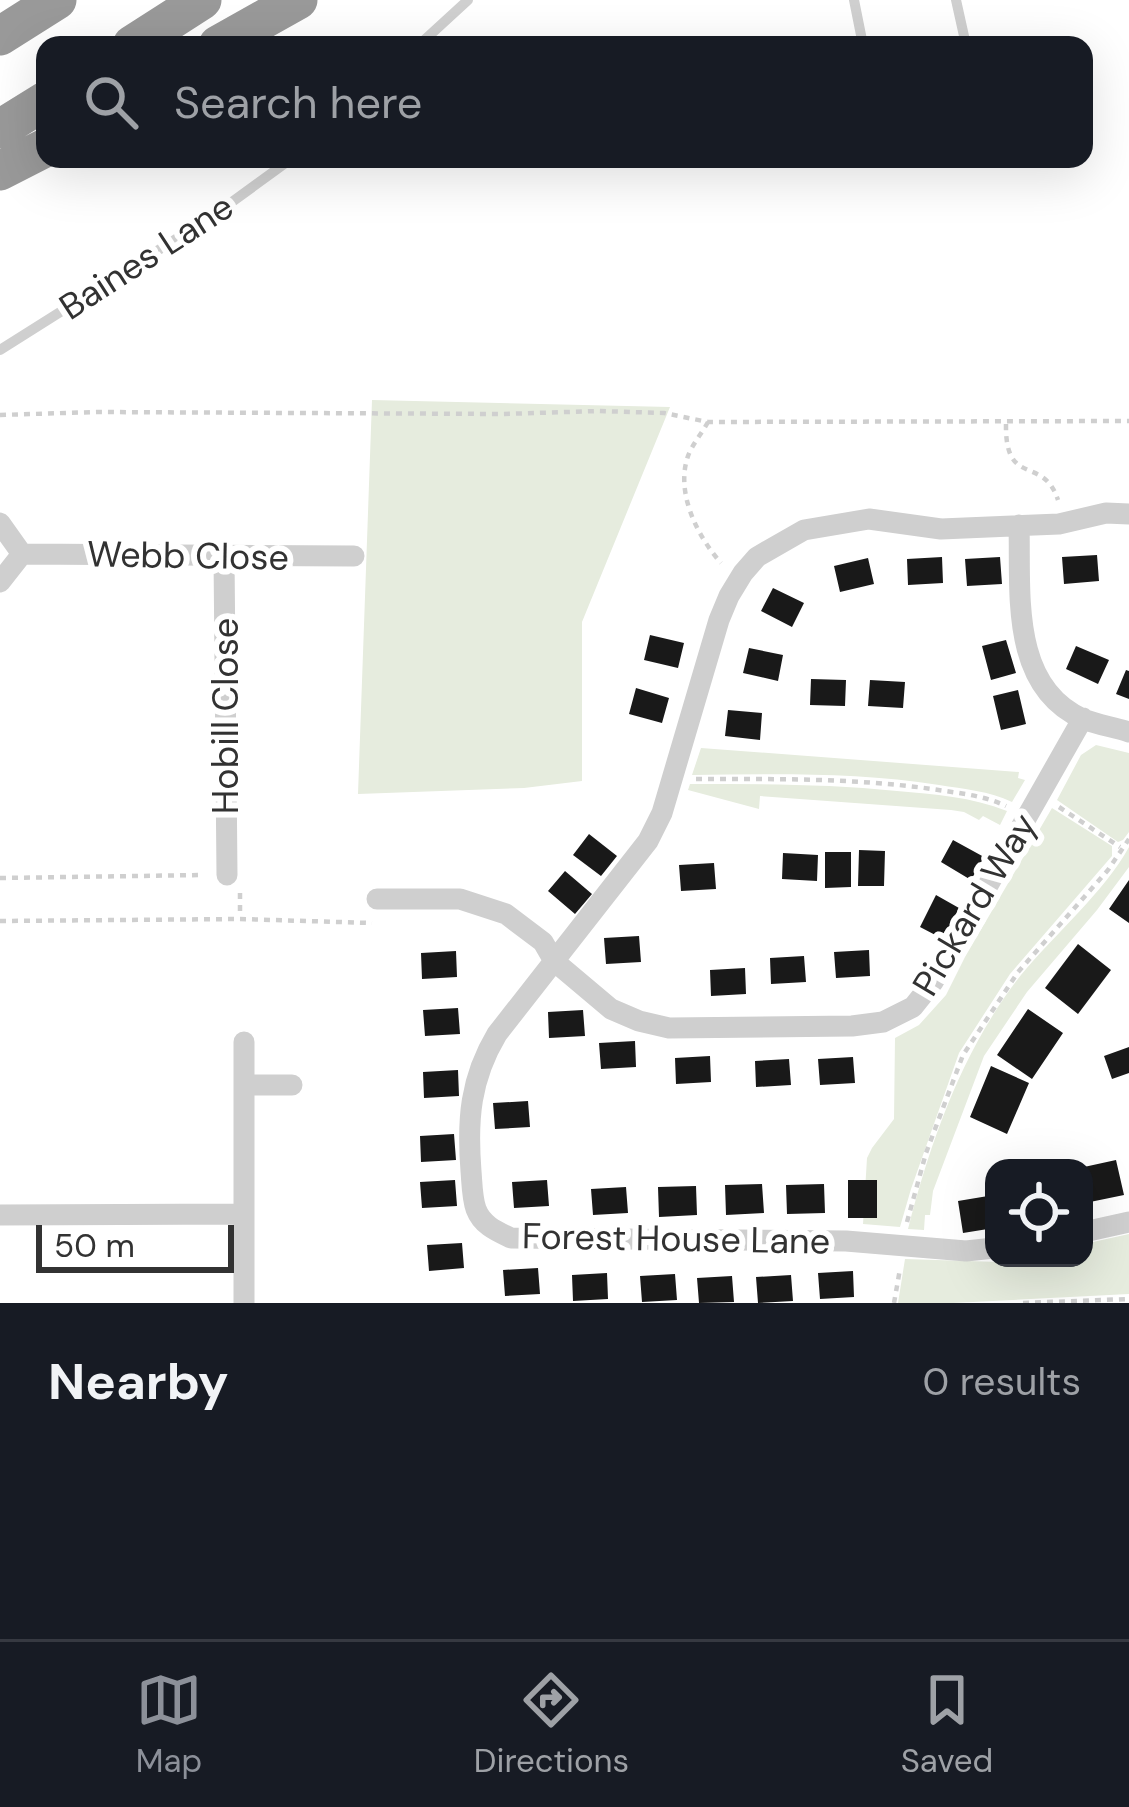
<!DOCTYPE html>
<html lang="en">
<head>
<meta charset="utf-8">
<style>
	body { margin:0; font-family:"DM Sans",sans-serif; background:#20242c; color:#f1f3f6 }
	.controls { position:absolute; right:36px; bottom:36px; display:grid; overflow:hidden; border-radius:24px; box-shadow:0 12px 48px #0002 }
	.controls button { width:108px; height:108px; display:grid; place-items:center; padding:0; border:0; border-bottom:3px solid #363941; background:#171b24; color:#f1f3f6; font:60px sans-serif }
	.scale { position:absolute; left:36px; bottom:30px; width:198px; box-sizing:border-box; padding-left:12px; border:6px solid #323232; border-top:0; font-size:33px; line-height:42px; white-space:nowrap; color:#323232; -webkit-text-stroke:9px #fff; paint-order:stroke }
	.list { margin:0; padding:0; list-style:none }
	h2 { display:flex; justify-content:space-between; align-items:center; height:156px; margin:0; padding:0 48px; font-size:51px }
	h2 small { font-size:39px; font-weight:400; color:#9ea1a6 }
	.icon { flex:none; width:66px; height:66px; fill:none; stroke:currentColor; stroke-width:2; stroke-linecap:round; stroke-linejoin:round }
	.map { position:relative; flex:none; width:1129px; height:1303px; overflow:hidden }
	.search { position:absolute; background:#171b24; box-shadow:0 12px 48px #0002; left:36px; right:36px; top:36px; height:132px; display:flex; align-items:center; gap:30px; box-sizing:border-box; padding:0 42px; border-radius:24px; color:#9ea1a6; font-size:45px }
	.sheet { height:336px; background:#171b24 }
	nav { display:flex; justify-content:space-around; align-items:center; box-sizing:border-box; height:168px; border-top:3px solid #363941; background:#171b24; font-size:33px; color:#9ea1a6 }
	nav a { display:grid; justify-items:center; gap:6px }
	nav .on { color:#8c9099 }
	.map>svg:first-child { display:block }
	.green { fill:#e6ecde }
	.building { fill:#191919 }
	.lines { fill:none; stroke-linecap:round; stroke-linejoin:round }
	.path { stroke:#cfcfcf; stroke-width:4.5; stroke-dasharray:6 6; stroke-linecap:butt }
	.service { stroke:#cfcfcf; stroke-width:10 }
	.minor { stroke:#cfcfcf; stroke-width:21 }
	.motorway { stroke:#999; stroke-width:39 }
	.labels { text-anchor:middle; stroke-width:12; stroke-linejoin:round; paint-order:stroke }
	.street-label { font-size:36px; fill:#323232; stroke:#fff }
</style>
</head>
<body>
<div class="map">
<svg width="1129" height="1303" viewBox="0 0 1129 1303">
	<rect width="100%" height="100%" fill="#fff"/>
	<path class="green" d="M372 400 670 407 582 622V781L524 788 358 794Z
		M1096 745 1129 753V832L1123 840 1118 842 1057 800 1081 755Z
		M701 748 1019 772 1018 778 1025 780 1012 802C989 791 964 789 939 785 857 772 775 774 692 775Z
		M690 784C759 784 827 784 897 791 934 794 972 797 1007 811L1000 825 983 816 979 820 964 812 951 810 760 796 759 809 688 790Z
		M1052 808 1112 846V856L1010 974 959 1053 911 1189 900 1227 863 1224 867 1158 872 1148 894 1119 895 1038 919 1025 946 995 965 957Z
		M1129 847V867L1097 910 1027 992 984 1056 933 1191 930 1215H925L924 1230 908 1229C931 1139 963 1049 1021 975 1054 935 1105 891 1129 847Z
		M1129 1234V1294L953 1303H898L905 1259 999 1262 1019 1258H1084V1244Z"/>
	<path class="building" d="M668 36 669 45H624V42Z
		M1097 555 1099 581 1064 584 1062 557Z
		M942 557 943 583 908 585 907 559Z
		M1000 557 1002 584 967 586 965 559Z
		M868 558 874 584 840 592 834 566Z
		M773 588 804 603 792 627 761 611Z
		M650 635 684 643 678 668 644 660Z
		M1006 640 1016 673 991 680 982 646Z
		M1076 646 1109 660 1098 684 1066 669Z
		M749 648 783 655 778 681 743 673Z
		M1126 670 1129 671V699L1116 694Z
		M811 679 846 680 845 706 810 705Z
		M870 680 905 682 903 708 868 706Z
		M636 688 669 698 662 723 629 714Z
		M1018 690 1026 724 1001 730 993 696Z
		M728 710 762 713 760 740 725 736Z
		M589 834 617 856 601 876 573 855Z
		M953 840 984 857 971 880 941 862Z
		M859 850 885 851 884 886H858Z
		M825 852H851V887L825 888Z
		M783 853 818 855 817 881 782 879Z
		M714 863 716 889 681 891 679 865Z
		M565 871 592 894 575 914 548 891Z
		M1129 880V923L1109 909Z
		M936 895 959 908 943 939 920 927Z
		M639 936 641 962 606 964 604 938Z
		M1078 944 1111 970 1078 1014 1045 988Z
		M869 950 870 976 836 978 834 952Z
		M456 951 457 977 422 979 421 953Z
		M804 956 806 982 771 984 770 958Z
		M745 968 746 994 711 996 710 970Z
		M458 1008 460 1034 425 1036 423 1010Z
		M1028 1009 1063 1033 1032 1079 997 1055Z
		M583 1010 585 1036 549 1038 548 1012Z
		M635 1041 636 1067 601 1069 599 1043Z
		M1129 1047V1073L1112 1079 1104 1056Z
		M710 1056 711 1082 676 1084 675 1058Z
		M853 1057 855 1083 820 1085 818 1059Z
		M789 1059 791 1085 756 1087 755 1061Z
		M991 1066 1029 1083 1007 1134 970 1117Z
		M458 1070 459 1096 424 1098 423 1072Z
		M528 1101 530 1127 495 1129 493 1103Z
		M454 1134 456 1160 421 1162 420 1136Z
		M1116 1160 1124 1195 1090 1202 1084 1167Z
		M455 1180 457 1206 422 1208 420 1182Z
		M547 1180 549 1206 514 1208 512 1182Z
		M848 1180H877V1218H848Z
		M762 1184 764 1213 726 1215 725 1185Z
		M824 1184 825 1213 787 1214 786 1185Z
		M696 1186 697 1215 659 1217 658 1187Z
		M626 1187 628 1213 593 1215 591 1189Z
		M994 1195V1228L963 1233 958 1201Z
		M462 1243 464 1268 429 1271 427 1245Z
		M538 1268 540 1294 505 1296 503 1270Z
		M853 1271 854 1297 820 1299 818 1273Z
		M607 1273 608 1299 573 1301 572 1275Z
		M675 1274 677 1300 642 1302 640 1276Z
		M791 1275 793 1301 758 1303 756 1277Z
		M732 1276 734 1302 699 1303 697 1278Z"/>
	<g class="lines">
		<path class="path" d="M0 415 96 412 503 414 598 411 664 413 708 422 1129 421
			M708 422C702 433 692 445 688 456 675 493 698 537 721 563
			M1006 424C1005 489 1043 454 1058 500
			M696 779C775 779 854 778 932 789 957 793 983 795 1006 806
			M1059 807 1120 847
			M0 878 204 875
			M240 893V917
			M0 921 240 919 372 923
			M907 1222 926 1153 963 1055 1018 972 1108 870 1129 839
			M894 1303 900 1269
			M1023 1303 1129 1299"/>
		<path class="service" d="M854 0 863 45
			M956 0 966 45
			M419 45 468 0
			M0 350 214 215 291 159"/>
		<path class="minor" d="M0 523 22 554 0 582
			M1019 525C1021 591 1009 686 1083 719 1098 725 1114 727 1129 732
			M22 554 354 556
			M224 556 227 875
			M377 899H460L506 914 543 942 554 961 611 1009 639 1021 669 1028 852 1026 883 1022 913 1007 933 982 1083 718
			M244 1042V1303
			M244 1085H292
			M0 1215 243 1214
			M1084 1232 1129 1222
			M994 1248 966 1251 846 1241 511 1238C496 1231 482 1225 476 1209 472 1198 472 1183 471 1171 467 1120 470 1079 497 1034L648 841 662 813 719 620 729 596 743 573 757 557 804 530 869 519 941 529 1059 524 1106 513 1129 514"/>
		<path class="motorway" d="M0 36 57 0
			M132 45 202 0
			M218 45 298 0
			M0 129 45 101
			M0 171 45 148"/>
	</g>
	<g class="labels">
		<g class="street-label">
			<text transform="translate(146 256) rotate(-33)" y="13">Baines Lane</text>
			<text transform="translate(188 555) rotate(1)" y="13">Webb Close</text>
			<text transform="translate(225 716) rotate(-90)" y="13">Hobill Close</text>
			<text transform="translate(974 904) rotate(-59)" y="13">Pickard Way</text>
			<text transform="translate(676 1238) rotate(1)" y="13">Forest House Lane</text>
		</g>
	</g>
</svg>
<div class="controls">
<button><svg class="icon" aria-label="locate" viewBox="0 0 24 24"><circle cx="12" cy="12" r="6"/><path d="M12 2v4M12 18v4M2 12h4M18 12h4"/></svg></button>
</div>
<div class="scale">50 m</div>
<div class="search"><svg class="icon" aria-label="search" viewBox="0 0 24 24"><circle cx="10" cy="10" r="6"/><path d="M15 15l6 6"/></svg>Search here</div>
</div>
<section class="sheet">
<h2>Nearby<small>0 results</small></h2>
<ul class="list">
</ul>
</section>
<nav>
<a class="on"><svg class="icon" aria-label="map" viewBox="0 0 24 24"><path d="M3 6l6-2 6 2 6-2v14l-6 2-6-2-6 2zM9 4v14M15 6v14"/></svg>Map</a>
<a><svg class="icon" aria-label="directions" viewBox="0 0 24 24"><path d="M12 3l9 9-9 9-9-9zM9 14v-3h6M13 9l2 2-2 2"/></svg>Directions</a>
<a><svg class="icon" aria-label="saved" viewBox="0 0 24 24"><path d="M7 4h10v16l-5-4-5 4z"/></svg>Saved</a>
</nav>
</body>
</html>
